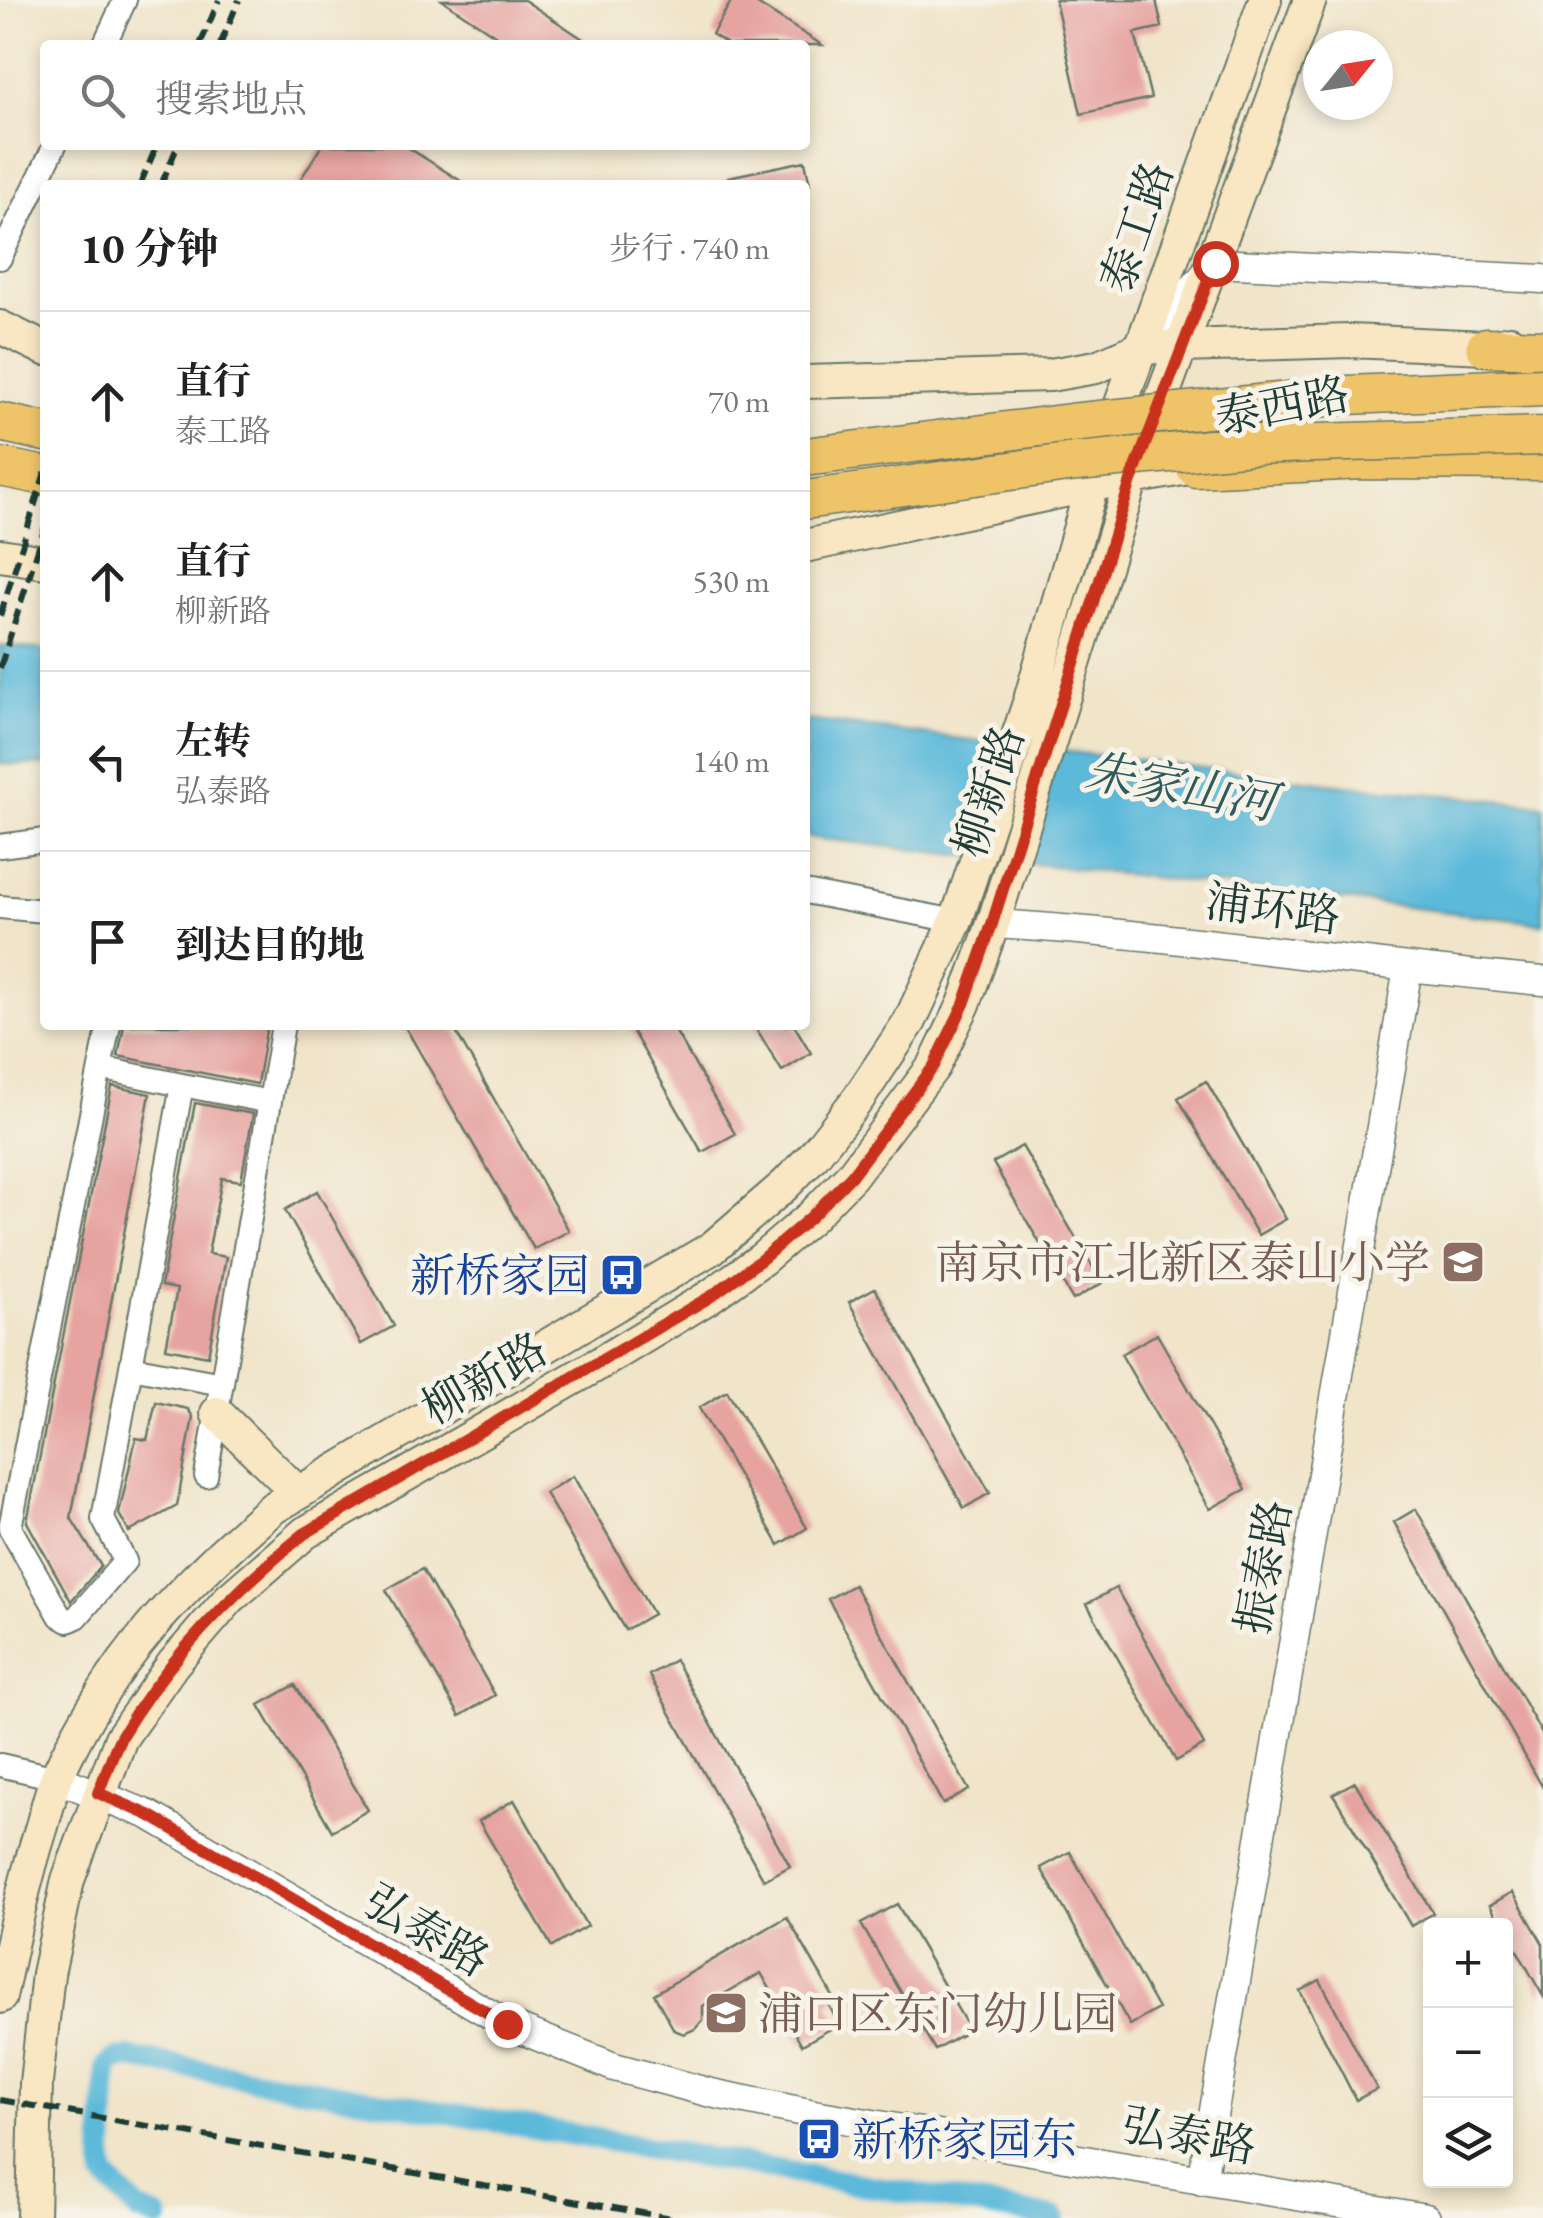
<!DOCTYPE html>
<html lang="zh">
<head>
<meta charset="utf-8">
<style>
	body { margin:0; font-family:"EB Garamond","Noto Serif SC",serif; background:#f2f2f2; color:#222 }
	.controls { position:absolute; right:30px; bottom:30px; display:grid; overflow:hidden; border-radius:10px; box-shadow:0 5px 15px #0003 }
	.controls button { width:90px; height:90px; display:grid; place-items:center; padding:0; border:0; border-bottom:2px solid #e0e0e0; background:#fff; color:#222; font:50px sans-serif }
	.compass { position:absolute; left:1303px; top:30px; width:90px; height:90px; border-radius:50%; background:#fff; box-shadow:0 5px 15px #0003; rotate:60deg }
	.stop { position:absolute; width:30px; height:30px; margin:-22px; border:8px solid #c8321e; border-radius:50%; background:#fff }
	.stop.end { background:#c8321e; border-color:#fff; box-shadow:0 2px 10px #0008 }
	.list { margin:0; padding:0; list-style:none }
	h2 { display:flex; justify-content:space-between; align-items:center; height:130px; margin:0; padding:0 40px; font-size:42px }
	h2 small { font-size:32px; font-weight:400; color:#767676 }
	.list li { display:grid; grid-template-columns:65px 1fr auto; gap:30px; align-items:center; box-sizing:border-box; height:180px; padding:0 40px; border-top:2px solid #e0e0e0 }
	.list b { display:block; font-size:38px; white-space:nowrap }
	.list p { margin:0; font-size:32px; white-space:nowrap; color:#767676 }
	.list em { font-size:32px; font-style:normal; color:#767676 }
	.icon { flex:none; width:55px; height:55px; fill:none; stroke:currentColor; stroke-width:2; stroke-linecap:round; stroke-linejoin:round }
	.map { position:relative; flex:none; width:1543px; height:2218px; overflow:hidden }
	.search { position:absolute; background:#fff; box-shadow:0 5px 15px #0003; left:40px; top:40px; width:770px; height:110px; display:flex; align-items:center; gap:25px; box-sizing:border-box; padding:0 35px; border-radius:10px; color:#767676; font-size:38px }
	.panel { position:absolute; background:#fff; box-shadow:0 5px 15px #0003; left:40px; top:180px; width:770px; height:850px; border-radius:10px }
	.map>svg:first-child { display:block }
	.water { fill:#5cb9da; stroke:#3e7b87; stroke-width:2.5 }
	.lines { fill:none; stroke-linecap:round; stroke-linejoin:round }
	.canal { stroke:#5cb9da; stroke-width:22 }
	.building { fill:#e6a3a0 }
	.minor-casing { stroke:#687768; stroke-width:26 }
	.tertiary-casing { stroke:#687768; stroke-width:31 }
	.secondary-casing { stroke:#687768; stroke-width:36 }
	.trunk-casing { stroke:#687768; stroke-width:41 }
	.minor { stroke:#fff; stroke-width:22 }
	.tertiary { stroke:#fff; stroke-width:28 }
	.secondary { stroke:#f9e7c3; stroke-width:32 }
	.trunk { stroke:#efc469; stroke-width:38 }
	.rail { stroke:#1f3d34; stroke-width:6; stroke-dasharray:15 8; stroke-linecap:butt }
	.trunk-bridge-casing { stroke:#687768; stroke-width:41; stroke-linecap:butt }
	.trunk-bridge { stroke:#efc469; stroke-width:38 }
	.route { stroke:#c8321e; stroke-width:12 }
	.labels { text-anchor:middle; stroke-width:10; stroke-linejoin:round; paint-order:stroke }
	.street-label { font-size:45px; fill:#1f3d34; stroke:#f7f3e8 }
	.education-label { font-size:45px; fill:#785e54; stroke:#f7f3e8; text-anchor:end }
	.transit-label { font-size:45px; fill:#164399; stroke:#f7f3e8; text-anchor:end }
	.water-label { font-size:48px; font-style:italic; fill:#2e5c5e; stroke:#f7f3e8 }
</style>
</head>
<body>
<div class="map">
<svg width="1543" height="2218" viewBox="0 0 1543 2218">
	<rect width="100%" height="100%" fill="#f7f3e8"/>
	<filter id="ink" filterUnits="userSpaceOnUse"><feTurbulence type="fractalNoise" baseFrequency=".01" numOctaves="2"/><feDisplacementMap in="SourceGraphic" scale="20" xChannelSelector="R" yChannelSelector="G"/><feConvolveMatrix kernelMatrix="1 2 1 2 8 2 1 2 1" color-interpolation-filters="sRGB"/></filter>
	<filter id="wash" filterUnits="userSpaceOnUse"><feTurbulence type="fractalNoise" baseFrequency=".0048" numOctaves="4" result="noise"/><feDisplacementMap in="SourceGraphic" scale="40" xChannelSelector="R" yChannelSelector="G"/><feGaussianBlur stdDeviation="2.25" result="paint"/><feColorMatrix in="noise" values="0 0 0 0 0 0 0 0 0 0 0 0 0 0 0 0 0 1.4 0 .05"/><feComposite in="paint" operator="in"/></filter>
	<g filter="url(#wash)">
		<rect width="100%" height="100%" fill="#f0e4c9"/>
		<path class="water" d="M0 646 45 650V765L0 764Z
			M805 720 1353 786 1543 805V923L805 837Z"/>
		<g class="lines">
			<path class="canal" d="M158 2218 138 2210 105 2177 103 2153 107 2067 115 2059 130 2058 1055 2218"/>
		</g>
		<g id="blocks">
			<path class="building" d="M442 0H524L592 45H510Z
				M732 0H751L822 45H729L712 34Z
				M1055 0H1156L1162 27 1135 33 1151 98 1081 114Z
				M322 145H404L467 185H297Z
				M805 161 810 185H729L728 177Z
				M124 1025H267L257 1084 118 1056Z
				M404 1025H452L569 1231 534 1249Z
				M629 1025H672L735 1134 702 1152Z
				M754 1025H794L811 1053 782 1071Z
				M1206 1081 1286 1219 1258 1235 1178 1098Z
				M112 1086 150 1094 71 1518 101 1566 71 1601 27 1522Z
				M195 1103 253 1114 241 1181 222 1178 208 1254 226 1257 208 1356 166 1348 177 1289 161 1286Z
				M1022 1146 1102 1283 1073 1300 993 1163Z
				M317 1191 394 1326 361 1344 285 1210Z
				M875 1288 990 1493 964 1508 849 1302Z
				M1157 1334 1246 1489 1210 1509 1121 1354Z
				M727 1391 807 1528 779 1545 699 1408Z
				M156 1402 188 1409 193 1417 177 1506 129 1532 119 1514 120 1509 136 1438 147 1440Z
				M573 1476 653 1614 625 1630 545 1493Z
				M1416 1509 1543 1736V1788L1394 1522Z
				M422 1569 495 1695 460 1716 386 1590Z
				M854 1585 969 1790 943 1804 828 1599Z
				M1116 1588 1204 1745 1176 1761 1087 1604Z
				M675 1660 790 1866 764 1880 649 1675Z
				M295 1685 368 1810 332 1831 259 1705Z
				M1355 1782 1433 1913 1411 1926 1333 1794Z
				M514 1800 587 1926 552 1947 479 1821Z
				M1070 1852 1158 2009 1130 2025 1041 1868Z
				M1513 1892 1543 1944V1996L1506 1931V1926H1502L1490 1905Z
				M897 1904 970 2030 935 2050 861 1924Z
				M787 1917 835 2000 828 2004 839 2024 802 2045 761 1973 703 2006V2020L695 2029 684 2034 674 2030 654 1994Z
				M1320 1980 1377 2089 1356 2100 1300 1991Z"/>
		</g>
	</g>
	<g filter="url(#ink)">
		<use href="#blocks" fill-opacity="0" stroke="#687768" stroke-width="2.5"/>
		<g class="lines">
			<defs>
				<path id="minor" d="M104 45 125 0
					M0 258 55 145
					M0 846 45 840
					M805 892 956 921
					M0 907 45 911
					M109 1025 100 1068 182 1085 131 1367 222 1384
					M100 1068 10 1528 60 1616 68 1621 77 1617 125 1561 103 1519 131 1367
					M182 1085 270 1102
					M206 1476 283 1025
					M0 1765 56 1778"/>
				<path id="tertiary" d="M1146 342 1215 263 1543 279
					M993 924C1177 934 1359 965 1543 981
					M56 1778 149 1815 507 2024 614 2067 711 2093 814 2114 1426 2218
					M1202 2181 1408 968"/>
				<path id="secondary" d="M0 327 45 349
					M805 382 1050 375 1096 367 1141 348 1181 346 1350 341 1486 347 1510 342
					M805 546 1092 485 1217 463
					M0 555 45 562
					M217 1413 298 1493
					M0 1997C12 1939 24 1882 42 1826 47 1809 51 1790 58 1774 109 1662 180 1587 273 1508L712 1248 785 1185 814 1155 858 1099 910 1021 956 921 1030 700 1092 485 1265 0
					M33 2218 36 2083 48 1974 68 1880 121 1738 173 1664 229 1599 305 1533 602 1362 709 1297 762 1259 811 1217 851 1176 934 1066 964 1004 993 924 1132 478 1310 0"/>
				<path id="trunk" d="M1486 347 1543 349
					M0 422 45 432
					M0 467 45 476
					M1196 468 1363 460 1543 461"/>
			</defs>
			<use href="#minor" class="minor-casing"/>
			<use href="#tertiary" class="tertiary-casing"/>
			<use href="#secondary" class="secondary-casing"/>
			<use href="#trunk" class="trunk-casing"/>
			<use href="#minor" class="minor"/>
			<use href="#tertiary" class="tertiary"/>
			<use href="#secondary" class="secondary"/>
			<use href="#trunk" class="trunk"/>
			<path class="rail" d="M200 45 219 0
				M220 45 239 0
				M140 185 157 145
				M161 185 178 145
				M0 616 45 472
				M0 668 45 527
				M0 2100 671 2218"/>
			<defs>
				<path id="trunk-bridge" d="M805 457 1070 423 1347 395 1543 387
					M805 500 1067 463 1251 445 1543 436"/>
			</defs>
			<use href="#trunk-bridge" class="trunk-bridge-casing"/>
			<use href="#trunk-bridge" class="trunk-bridge"/>
		</g>
	</g>
	<g class="lines" filter="url(#ink)">
		<path class="route" d="M507 2024 149 1815 98 1793C106 1774 112 1753 122 1735 169 1657 234 1591 304 1534L710 1297 762 1259 811 1217 851 1176 934 1066 964 1004 992 924 1132 478 1215 263"/>
	</g>
	<defs>
		<symbol id="school-square" viewBox="-11 -11 22 22"><rect x="-9" y="-9" width="18" height="18" rx="4" fill="#8d6e63" stroke="#f7f3e8"/><path d="M0-5L7-2L0 1L-7-2ZM-4 1L0 2.5L4 1V4Q0 6-4 4Z" fill="#fff"/></symbol>
		<symbol id="bus-square" viewBox="-11 -11 22 22"><rect x="-9" y="-9" width="18" height="18" rx="4" fill="#1a4fb4" stroke="#f7f3e8"/><path d="M-5-6H5V4H4V6H2V4H-2V6H-4V4H-5ZM-3.5-4V0h7V-4ZM-3.5 1.2v1.5H-2V1.2ZM2 1.2v1.5H3.5V1.2Z" fill="#fff"/></symbol>
	</defs>
	<g fill-rule="evenodd">
		<use href="#school-square" x="1438" y="1237" width="50" height="50"/>
		<use href="#bus-square" x="597" y="1250" width="50" height="50"/>
		<use href="#school-square" x="701" y="1988" width="50" height="50"/>
		<use href="#bus-square" x="794" y="2114" width="50" height="50"/>
	</g>
	<g class="labels">
		<g class="street-label">
			<text transform="translate(1136 227) rotate(-71)" y="16">泰工路</text>
			<text transform="translate(1282 405) rotate(-11)" y="16">泰西路</text>
			<text transform="translate(988 791) rotate(-72)" y="16">柳新路</text>
			<text transform="translate(1273 908) rotate(7)" y="16">浦环路</text>
			<text transform="translate(484 1378) rotate(-30)" y="16">柳新路</text>
			<text transform="translate(1263 1567) rotate(-80)" y="16">振泰路</text>
			<text transform="translate(427 1930) rotate(30)" y="16">弘泰路</text>
			<text transform="translate(1189 2135) rotate(10)" y="16">弘泰路</text>
		</g>
		<g class="education-label">
			<text x="1430" y="1278">南京市江北新区泰山小学</text>
			<text x="758" y="2029" text-anchor="start">浦口区东门幼儿园</text>
		</g>
		<g class="transit-label">
			<text x="590" y="1291">新桥家园</text>
			<text x="852" y="2155" text-anchor="start">新桥家园东</text>
		</g>
		<g class="water-label">
			<text transform="translate(1181 786) rotate(10)" y="17">朱家山河</text>
		</g>
	</g>
</svg>
<div class="controls">
<button>+</button>
<button>−</button>
<button><svg class="icon" aria-label="layers" viewBox="0 0 24 24"><path d="M12 4l9 5-9 5-9-5zM3 14l9 5 9-5"/></svg></button>
</div>
<svg class="compass" viewBox="-18 -18 36 36"><path d="M0-13l5 13h-10z" fill="#e53935"/><path d="M0 13l5-13h-10z" fill="#767676"/></svg>
<div class="stop" style="left:1215px;top:263px"></div>
<div class="stop end" style="left:507px;top:2024px"></div>
<div class="search"><svg class="icon" aria-label="search" viewBox="0 0 24 24"><circle cx="10" cy="10" r="6"/><path d="M15 15l6 6"/></svg>搜索地点</div>
<section class="panel">
<h2>10 分钟<small>步行 · 740 m</small></h2>
<ul class="list">
<li><svg class="icon" aria-label="ahead" viewBox="0 0 24 24"><path d="M12 20V5M6 11l6-6 6 6"/></svg><div><b>直行</b><p>泰工路</p></div><em>70 m</em></li>
<li><svg class="icon" aria-label="ahead" viewBox="0 0 24 24"><path d="M12 20V5M6 11l6-6 6 6"/></svg><div><b>直行</b><p>柳新路</p></div><em>530 m</em></li>
<li><svg class="icon" aria-label="left" viewBox="0 0 24 24"><path d="M17 20v-9H6M10 6l-5 5 5 5"/></svg><div><b>左转</b><p>弘泰路</p></div><em>140 m</em></li>
<li><svg class="icon" aria-label="arrive" viewBox="0 0 24 24"><path d="M6 21V4h12l-3 4 3 4H6"/></svg><div><b>到达目的地</b></div></li>
</ul>
</section>
</div>
</body>
</html>
